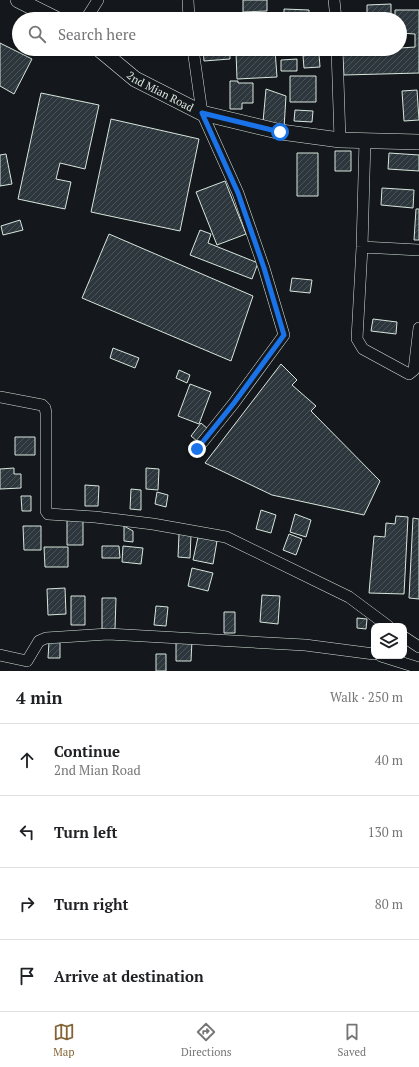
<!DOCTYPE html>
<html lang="en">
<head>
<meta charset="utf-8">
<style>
	body { margin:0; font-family:"PT Serif",serif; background:#f2f2f2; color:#202124 }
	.controls { position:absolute; right:12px; bottom:12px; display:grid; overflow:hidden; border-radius:8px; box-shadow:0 1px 3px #0004 }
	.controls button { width:36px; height:36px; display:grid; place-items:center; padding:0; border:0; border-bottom:1px solid #e0e0e0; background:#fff; color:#202124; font:20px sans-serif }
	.stop { position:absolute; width:12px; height:12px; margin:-9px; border:3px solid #1a73e8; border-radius:50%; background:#fff }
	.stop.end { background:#1a73e8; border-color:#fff; box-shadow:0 1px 4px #0008 }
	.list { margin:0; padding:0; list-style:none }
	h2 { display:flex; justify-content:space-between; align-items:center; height:52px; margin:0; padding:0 16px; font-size:17px }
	h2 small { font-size:13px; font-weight:400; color:#757577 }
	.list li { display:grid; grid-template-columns:26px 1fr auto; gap:12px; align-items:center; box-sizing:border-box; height:72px; padding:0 16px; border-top:1px solid #e0e0e0 }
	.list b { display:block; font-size:15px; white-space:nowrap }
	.list p { margin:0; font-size:13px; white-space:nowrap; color:#757577 }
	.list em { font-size:13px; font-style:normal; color:#757577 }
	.icon { flex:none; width:22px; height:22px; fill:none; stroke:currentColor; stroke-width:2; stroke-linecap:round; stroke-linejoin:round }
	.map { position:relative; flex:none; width:419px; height:671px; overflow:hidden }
	.search { position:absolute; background:#fff; box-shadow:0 1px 3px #0004; left:12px; right:12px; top:12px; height:44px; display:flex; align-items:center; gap:10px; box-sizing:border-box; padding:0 14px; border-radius:22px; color:#757577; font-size:15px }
	.sheet { height:340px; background:#fff }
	nav { display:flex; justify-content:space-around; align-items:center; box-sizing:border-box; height:56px; border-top:1px solid #e0e0e0; background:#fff; font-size:11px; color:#757577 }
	nav a { display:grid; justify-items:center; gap:2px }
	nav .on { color:#846436 }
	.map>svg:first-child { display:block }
	.building { fill:url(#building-hatch); stroke:#d8e6dc }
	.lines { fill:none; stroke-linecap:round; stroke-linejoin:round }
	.street-casing { stroke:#d8e6dc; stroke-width:12 }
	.secondary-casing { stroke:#d8e6dc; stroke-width:16 }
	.street { stroke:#14181c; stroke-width:11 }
	.secondary { stroke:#14181c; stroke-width:15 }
	.route { stroke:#1a73e8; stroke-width:5 }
	.labels { text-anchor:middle; stroke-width:3; stroke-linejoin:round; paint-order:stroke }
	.street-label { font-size:11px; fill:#d8e6dc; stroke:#14181c }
</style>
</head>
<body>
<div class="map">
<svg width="419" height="671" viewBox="0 0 419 671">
	<defs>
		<pattern id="building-hatch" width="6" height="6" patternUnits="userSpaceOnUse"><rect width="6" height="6" fill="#2c363c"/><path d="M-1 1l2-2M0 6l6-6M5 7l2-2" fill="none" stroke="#4a5358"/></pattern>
	</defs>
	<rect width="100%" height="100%" fill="#14181c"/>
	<path class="building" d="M243 0H267V11L243 12Z
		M391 4V15H367V5Z
		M284 9 309 10V19H284Z
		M395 10H419V73L344 75 342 49H400V48L415 47V34L400 33V19H395Z
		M0 43 32 59 14 94 0 86Z
		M203 49H230V59L204 61Z
		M275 50 277 77 237 79 236 52Z
		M319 54 320 67 304 68 303 56Z
		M297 59V71H281V60Z
		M290 76H316V102H290Z
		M230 81H238V83H253V103H242V109H230Z
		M266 89 286 96 284 128 263 122Z
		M417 90 419 120 404 121 402 91Z
		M41 93 99 105 85 169 60 163 56 179 71 182 65 209 18 199Z
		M295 110 313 111 312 122 294 121Z
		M111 119 199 139 180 231 91 212Z
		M335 151H351V171H335Z
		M297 153H318V196H297Z
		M389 153 419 155V171L388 169Z
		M6 154 12 184 0 186V155Z
		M225 181 246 234 217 245 196 192Z
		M382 188 414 190 413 208 381 205Z
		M416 209H419V240H414Z
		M20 220 23 230 3 235 1 226Z
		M200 230 211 234 208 243 258 263 252 279 190 255Z
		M109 234 253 296 231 361 82 298Z
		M292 278 312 280 310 293 290 291Z
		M373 319 397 322 396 334 371 331Z
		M113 348 139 358 135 368 110 358Z
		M281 364 297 380 292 385 316 406 311 411 380 481 364 515 272 495 205 463Z
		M179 370 190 375 187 383 176 378Z
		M190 384 211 392 199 424 178 416Z
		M201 423 208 429 197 441 191 436Z
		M15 437H35V455H15Z
		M14 468V474H21V488L0 489V469Z
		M146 468 159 469 158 490 146 489Z
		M85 485 99 486 98 506H85Z
		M131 489 141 490V510L130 509Z
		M157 492 168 495 166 507 155 504Z
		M21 496H31V511H22Z
		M261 510 276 515 271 533 256 529Z
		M295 514 311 520 306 537 290 532Z
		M396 516 408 517 404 594 369 593 374 536 385 537 386 523 395 524Z
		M413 518 419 519V599L409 598Z
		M67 519H83V545H67Z
		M23 526H41V550H24Z
		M124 526 133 531V542L124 541Z
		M179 534 191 535 190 558 178 557Z
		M289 534 302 539 296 555 283 550Z
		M198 537 217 541 213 564 193 560Z
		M102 546H119L120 558H102Z
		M123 546 143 548 141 564 122 562Z
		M44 547H68V567H45Z
		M192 568 213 573 208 591 188 586Z
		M65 588 66 614 48 615 47 589Z
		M262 595 280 596 278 624 260 622Z
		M71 596H85V625H71Z
		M102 598H116L115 629H102Z
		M156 606 168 607 166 626 154 625Z
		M224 612H235V633H224Z
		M357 618 367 619 366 629 357 628Z
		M176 639 192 640 191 661H176Z
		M49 642H60V658H48Z
		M156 654H166V671H156Z"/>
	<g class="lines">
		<defs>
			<path id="street" d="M188 0 189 19
				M334 0 336 19
				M86 19 98 0
				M193 49 202 113 238 193 264 268 284 335 234 403 197 449
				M337 49 340 140
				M365 140 362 247 357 339 363 349 409 374 414 370 419 328
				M362 247 419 250
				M0 397 42 405 45 408 46 413V511L48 514 95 517 153 524 226 537 349 597 388 626
				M404 637 419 647
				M0 655 27 661 39 641 46 638 108 634 305 645 374 654
				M381 656 419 668"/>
			<g id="secondary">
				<path d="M18 0 56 19"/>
				<path id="s1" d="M99 49 135 79 202 113 281 132 340 140 419 142"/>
			</g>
		</defs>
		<use href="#street" class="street-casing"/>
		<use href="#secondary" class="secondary-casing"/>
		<use href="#street" class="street"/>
		<use href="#secondary" class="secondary"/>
	</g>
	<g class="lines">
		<path class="route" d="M197 449 234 403 284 335 264 268 238 193 202 113 280 132"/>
	</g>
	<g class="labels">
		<g class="street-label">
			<text dy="4" stroke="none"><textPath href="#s1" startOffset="75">2nd Mian Road</textPath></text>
		</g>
	</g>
</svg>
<div class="controls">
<button><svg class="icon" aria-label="layers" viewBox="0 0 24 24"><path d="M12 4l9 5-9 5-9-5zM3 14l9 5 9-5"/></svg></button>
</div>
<div class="stop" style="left:280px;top:132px"></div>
<div class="stop end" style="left:197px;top:449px"></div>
<div class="search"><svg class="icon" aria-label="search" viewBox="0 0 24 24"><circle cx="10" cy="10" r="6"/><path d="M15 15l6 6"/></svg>Search here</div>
</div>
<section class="sheet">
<h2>4 min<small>Walk · 250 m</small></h2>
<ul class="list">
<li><svg class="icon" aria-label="ahead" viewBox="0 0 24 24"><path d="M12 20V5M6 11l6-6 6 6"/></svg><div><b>Continue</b><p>2nd Mian Road</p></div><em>40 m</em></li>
<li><svg class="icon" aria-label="left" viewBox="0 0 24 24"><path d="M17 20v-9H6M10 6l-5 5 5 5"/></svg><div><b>Turn left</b></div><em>130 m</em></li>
<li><svg class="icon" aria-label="right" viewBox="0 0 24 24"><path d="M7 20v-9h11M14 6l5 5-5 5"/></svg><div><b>Turn right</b></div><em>80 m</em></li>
<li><svg class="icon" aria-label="arrive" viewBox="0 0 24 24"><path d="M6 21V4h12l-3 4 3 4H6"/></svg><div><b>Arrive at destination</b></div></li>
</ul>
</section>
<nav>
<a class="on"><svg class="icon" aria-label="map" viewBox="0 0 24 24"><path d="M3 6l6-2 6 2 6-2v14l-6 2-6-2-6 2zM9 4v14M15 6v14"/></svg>Map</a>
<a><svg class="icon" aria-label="directions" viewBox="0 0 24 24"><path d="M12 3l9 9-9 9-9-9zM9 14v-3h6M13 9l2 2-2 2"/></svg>Directions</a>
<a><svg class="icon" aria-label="saved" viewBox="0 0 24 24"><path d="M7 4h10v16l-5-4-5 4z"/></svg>Saved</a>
</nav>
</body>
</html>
